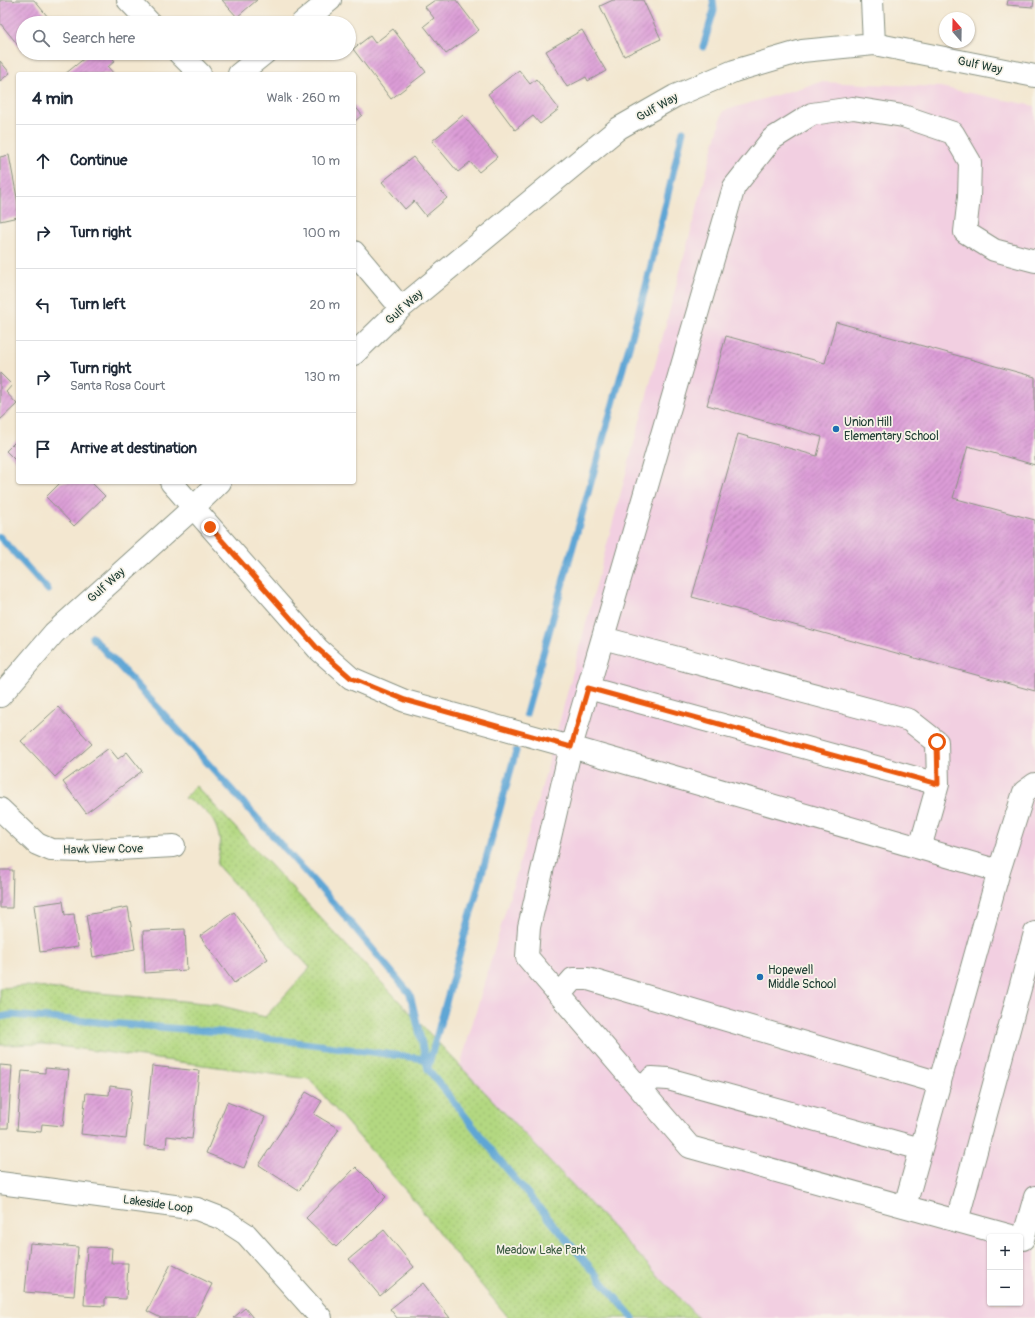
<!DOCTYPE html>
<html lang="en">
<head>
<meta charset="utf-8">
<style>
	body { margin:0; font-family:Pangolin,sans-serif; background:#f2f2f3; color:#1f2937 }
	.controls { position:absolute; right:12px; bottom:12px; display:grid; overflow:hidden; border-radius:4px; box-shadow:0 1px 3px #0004 }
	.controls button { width:36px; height:36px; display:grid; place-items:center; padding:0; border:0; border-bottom:1px solid #e0e1e3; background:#fff; color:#1f2937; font:20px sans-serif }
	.compass { position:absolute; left:939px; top:12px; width:36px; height:36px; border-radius:50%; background:#fff; box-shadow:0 1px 3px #0004; rotate:340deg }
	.stop { position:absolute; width:12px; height:12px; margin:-9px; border:3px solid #ea580c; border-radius:50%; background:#fff }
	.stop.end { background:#ea580c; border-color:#fff; box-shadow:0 1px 4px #0008 }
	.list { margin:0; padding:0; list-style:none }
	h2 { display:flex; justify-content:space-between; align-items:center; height:52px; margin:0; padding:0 16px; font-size:17px }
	h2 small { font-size:13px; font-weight:400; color:#747a83 }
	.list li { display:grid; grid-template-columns:26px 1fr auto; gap:12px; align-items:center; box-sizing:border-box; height:72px; padding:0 16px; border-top:1px solid #e0e1e3 }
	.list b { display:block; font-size:15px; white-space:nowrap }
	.list p { margin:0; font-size:13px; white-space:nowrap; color:#747a83 }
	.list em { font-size:13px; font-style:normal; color:#747a83 }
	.icon { flex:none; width:22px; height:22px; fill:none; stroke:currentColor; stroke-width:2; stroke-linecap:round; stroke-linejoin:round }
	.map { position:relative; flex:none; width:1035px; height:1318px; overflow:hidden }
	.search { position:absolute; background:#fff; box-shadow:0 1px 3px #0004; left:16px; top:16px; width:340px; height:44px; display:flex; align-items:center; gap:10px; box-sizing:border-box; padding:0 14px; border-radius:22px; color:#747a83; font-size:15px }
	.panel { position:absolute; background:#fff; box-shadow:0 1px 3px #0004; left:16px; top:72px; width:340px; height:412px; border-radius:4px }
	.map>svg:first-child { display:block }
	.built { fill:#f2cfe1; fill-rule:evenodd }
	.park { fill:url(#park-dots); stroke:#698a5a }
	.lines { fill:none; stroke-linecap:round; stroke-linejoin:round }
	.stream { stroke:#5fa6d5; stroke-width:7 }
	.building { fill:url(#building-hatch) }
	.minor-casing { stroke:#899282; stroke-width:24 }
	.minor { stroke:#fff; stroke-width:22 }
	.route { stroke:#ea580c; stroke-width:5 }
	.poi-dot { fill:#1f6fb2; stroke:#f7f3e8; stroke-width:1.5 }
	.labels { text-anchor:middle; stroke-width:3.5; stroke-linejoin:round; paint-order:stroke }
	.street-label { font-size:12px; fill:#1f3d34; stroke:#f7f3e8 }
	.poi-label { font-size:12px; fill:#1f3d34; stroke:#f7f3e8; text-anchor:start }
	.park-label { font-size:12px; fill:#3d5c43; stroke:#f7f3e8 }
</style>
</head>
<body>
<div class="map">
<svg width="1035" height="1318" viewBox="0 0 1035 1318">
	<defs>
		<pattern id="park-dots" width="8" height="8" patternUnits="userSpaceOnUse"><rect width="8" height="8" fill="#b3d881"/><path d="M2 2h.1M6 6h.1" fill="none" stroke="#9aba70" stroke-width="1.8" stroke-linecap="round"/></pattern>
		<pattern id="building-hatch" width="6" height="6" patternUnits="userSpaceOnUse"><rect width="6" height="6" fill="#dc9cd7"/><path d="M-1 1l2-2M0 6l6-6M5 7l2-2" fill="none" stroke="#b280af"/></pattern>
	</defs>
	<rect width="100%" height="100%" fill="#f7f3e8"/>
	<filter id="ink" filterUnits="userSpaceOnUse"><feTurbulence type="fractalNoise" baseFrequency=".025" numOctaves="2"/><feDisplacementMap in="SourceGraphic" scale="8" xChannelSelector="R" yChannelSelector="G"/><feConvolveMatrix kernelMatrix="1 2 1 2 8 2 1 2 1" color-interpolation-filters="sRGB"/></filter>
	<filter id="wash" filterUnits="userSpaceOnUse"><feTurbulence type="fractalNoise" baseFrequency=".012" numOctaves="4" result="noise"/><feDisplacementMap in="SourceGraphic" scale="16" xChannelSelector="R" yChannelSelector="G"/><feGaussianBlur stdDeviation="0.9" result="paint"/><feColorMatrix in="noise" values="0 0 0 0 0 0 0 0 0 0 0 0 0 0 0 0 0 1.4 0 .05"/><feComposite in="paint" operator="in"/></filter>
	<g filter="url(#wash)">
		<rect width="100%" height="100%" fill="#f3e7d0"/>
		<path class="built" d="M820 82 940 87 1035 106V1318H698L460 1066 545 776 723 111ZM990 1237H1020V1303H990Z"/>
		<path class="park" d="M196 786 698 1318H509L452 1250 414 1200 309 1079 43 1044 0 1045V988L26 986 214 1004 265 1017 310 968 217 865C218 858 220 850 220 843 218 820 204 806 184 798Z"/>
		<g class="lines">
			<path class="stream" d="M703 47 714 10 713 0
				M0 537 48 590
				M92 637 160 710 344 915 410 994 428 1069 506 1168 633 1318
				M526 714 646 286 683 131
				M0 1017 11 1015 220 1032 425 1059
				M428 1067 516 751"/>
		</g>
		<g id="blocks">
			<path class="building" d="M0 0H12L14 1 15 0H34L53 23H23V51L0 23Z
				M222 0H257L237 17Z
				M435 0H456L479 30 446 54 424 26 434 18 425 7Z
				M613 0H643L661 39 624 56 600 6Z
				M1008 0H1034L1033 7 1007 5Z
				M393 29 426 72 391 99 353 49 370 36 375 43Z
				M582 30 606 71 588 81 586 77 567 87 546 51Z
				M91 53H108L115 61 108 67 114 74H65Z
				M0 61 10 73 0 81Z
				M519 70 530 84 536 79 559 109 540 124 533 116 515 130 488 94Z
				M354 105 362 115 354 122Z
				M463 115 497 157 479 172 470 162 458 172 432 141Z
				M9 155 18 203V217L0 221V157Z
				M413 157 447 198 426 216 414 201 405 209 382 182Z
				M836 322 1035 377V465L968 446 953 498 1035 520V691L692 597 738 434 817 456 822 437 707 405 726 336 825 363Z
				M0 373 12 385 6 392 17 404 0 420Z
				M18 439V463L6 451Z
				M61 482H93L92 483 105 496 74 526 46 497Z
				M58 707 92 744 55 777 21 741Z
				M109 748 118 759 127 752 142 771 86 813 63 782Z
				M0 870H13L12 908H0Z
				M63 901 65 915 74 914 78 947 40 952 34 905Z
				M128 907 135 949 93 957 86 915Z
				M234 912 268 959 234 983 200 936Z
				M185 929 187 970 145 973 143 931Z
				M0 1065 12 1066 8 1128H0Z
				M152 1066 199 1071 192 1139 167 1136 166 1148 144 1146Z
				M45 1068 69 1070 63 1126 42 1124 41 1132 17 1130 22 1071 45 1073Z
				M110 1086 132 1089 126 1139 81 1134 86 1093 109 1095Z
				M306 1092 322 1101 314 1114 339 1129 299 1191 259 1165Z
				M227 1102 265 1117 244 1168 206 1153Z
				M356 1167 386 1197 336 1247 306 1218Z
				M384 1230 414 1267 380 1296 349 1259Z
				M30 1243 78 1247 74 1296 25 1292Z
				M87 1247 112 1248 111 1263H128L126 1299 105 1298V1306L84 1305Z
				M171 1264 212 1284 195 1318H161L147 1311Z
				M423 1283 450 1318H397L390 1309Z
				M245 1308 253 1318H233Z"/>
		</g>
	</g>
	<g filter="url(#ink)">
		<use href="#blocks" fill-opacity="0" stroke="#899282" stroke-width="1"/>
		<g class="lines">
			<defs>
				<path id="minor" d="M128 0 150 23
					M872 0 874 44
					M302 23 330 0
					M179 53 200 74
					M239 74 265 53
					M354 252 401 308
					M354 354 401 308 619 128 675 96 734 71 802 51 874 44 1035 76
					M171 482 318 649 351 678 405 701 571 747 999 871
					M588 688 938 784 937 742 909 720 603 638
					M0 696 54 633 193 508 220 482
					M0 809 37 844 51 850 80 851 174 846
					M920 848 938 784
					M559 995 573 979H588L940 1083
					M642 1091 652 1078 668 1079 921 1149
					M0 1183 197 1209 223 1219 246 1234 321 1318
					M905 1206 999 871 1024 792 1035 784
					M957 1221 1035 933
					M1015 1237 690 1147 527 957 529 927 571 747 734 187 772 139 812 114 853 108 903 116 953 133 970 162 969 197 965 232 994 250 1035 261
					M1023 1239 1035 1197"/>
			</defs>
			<use href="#minor" class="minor-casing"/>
			<use href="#minor" class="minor"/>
		</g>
	</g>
	<g class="lines" filter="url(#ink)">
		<path class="route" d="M210 527 318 649 351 678 405 700 571 747 588 688 938 784 937 742"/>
	</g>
	<g class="poi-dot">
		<circle cx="836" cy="429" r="4"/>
		<circle cx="760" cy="977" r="4"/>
	</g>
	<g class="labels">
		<g class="street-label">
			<text transform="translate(980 65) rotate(12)" y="4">Gulf Way</text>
			<text transform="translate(657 107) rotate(-29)" y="4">Gulf Way</text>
			<text transform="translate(404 307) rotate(-42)" y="4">Gulf Way</text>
			<text transform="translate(106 585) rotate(-42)" y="4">Gulf Way</text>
			<text transform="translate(103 849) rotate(-1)" y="4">Hawk View Cove</text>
			<text transform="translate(158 1204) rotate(8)" y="4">Lakeside Loop</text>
		</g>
		<g class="poi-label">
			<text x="844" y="426">Union Hill<tspan x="844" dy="14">Elementary School</tspan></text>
			<text x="768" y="974">Hopewell<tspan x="768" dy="14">Middle School</tspan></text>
		</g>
		<g class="park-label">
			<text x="541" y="1254">Meadow Lake Park</text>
		</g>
	</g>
</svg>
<div class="controls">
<button>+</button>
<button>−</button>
</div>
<svg class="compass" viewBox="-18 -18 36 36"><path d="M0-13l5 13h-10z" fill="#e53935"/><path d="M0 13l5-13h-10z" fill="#747a83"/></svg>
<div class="stop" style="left:937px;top:742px"></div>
<div class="stop end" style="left:210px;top:527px"></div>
<div class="search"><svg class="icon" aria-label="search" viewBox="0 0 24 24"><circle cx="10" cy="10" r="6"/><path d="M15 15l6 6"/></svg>Search here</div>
<section class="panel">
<h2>4 min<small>Walk · 260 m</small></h2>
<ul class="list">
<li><svg class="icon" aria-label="ahead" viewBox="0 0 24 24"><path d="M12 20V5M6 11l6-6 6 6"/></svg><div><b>Continue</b></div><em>10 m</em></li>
<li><svg class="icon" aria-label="right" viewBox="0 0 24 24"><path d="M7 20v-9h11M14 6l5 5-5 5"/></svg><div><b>Turn right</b></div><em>100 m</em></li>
<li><svg class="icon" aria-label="left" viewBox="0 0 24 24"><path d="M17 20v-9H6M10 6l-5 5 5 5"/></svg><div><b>Turn left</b></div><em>20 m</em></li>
<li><svg class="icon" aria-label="right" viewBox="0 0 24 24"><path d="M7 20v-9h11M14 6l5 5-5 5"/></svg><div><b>Turn right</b><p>Santa Rosa Court</p></div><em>130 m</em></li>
<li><svg class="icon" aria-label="arrive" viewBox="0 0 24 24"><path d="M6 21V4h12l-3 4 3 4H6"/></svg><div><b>Arrive at destination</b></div></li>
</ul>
</section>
</div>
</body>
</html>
